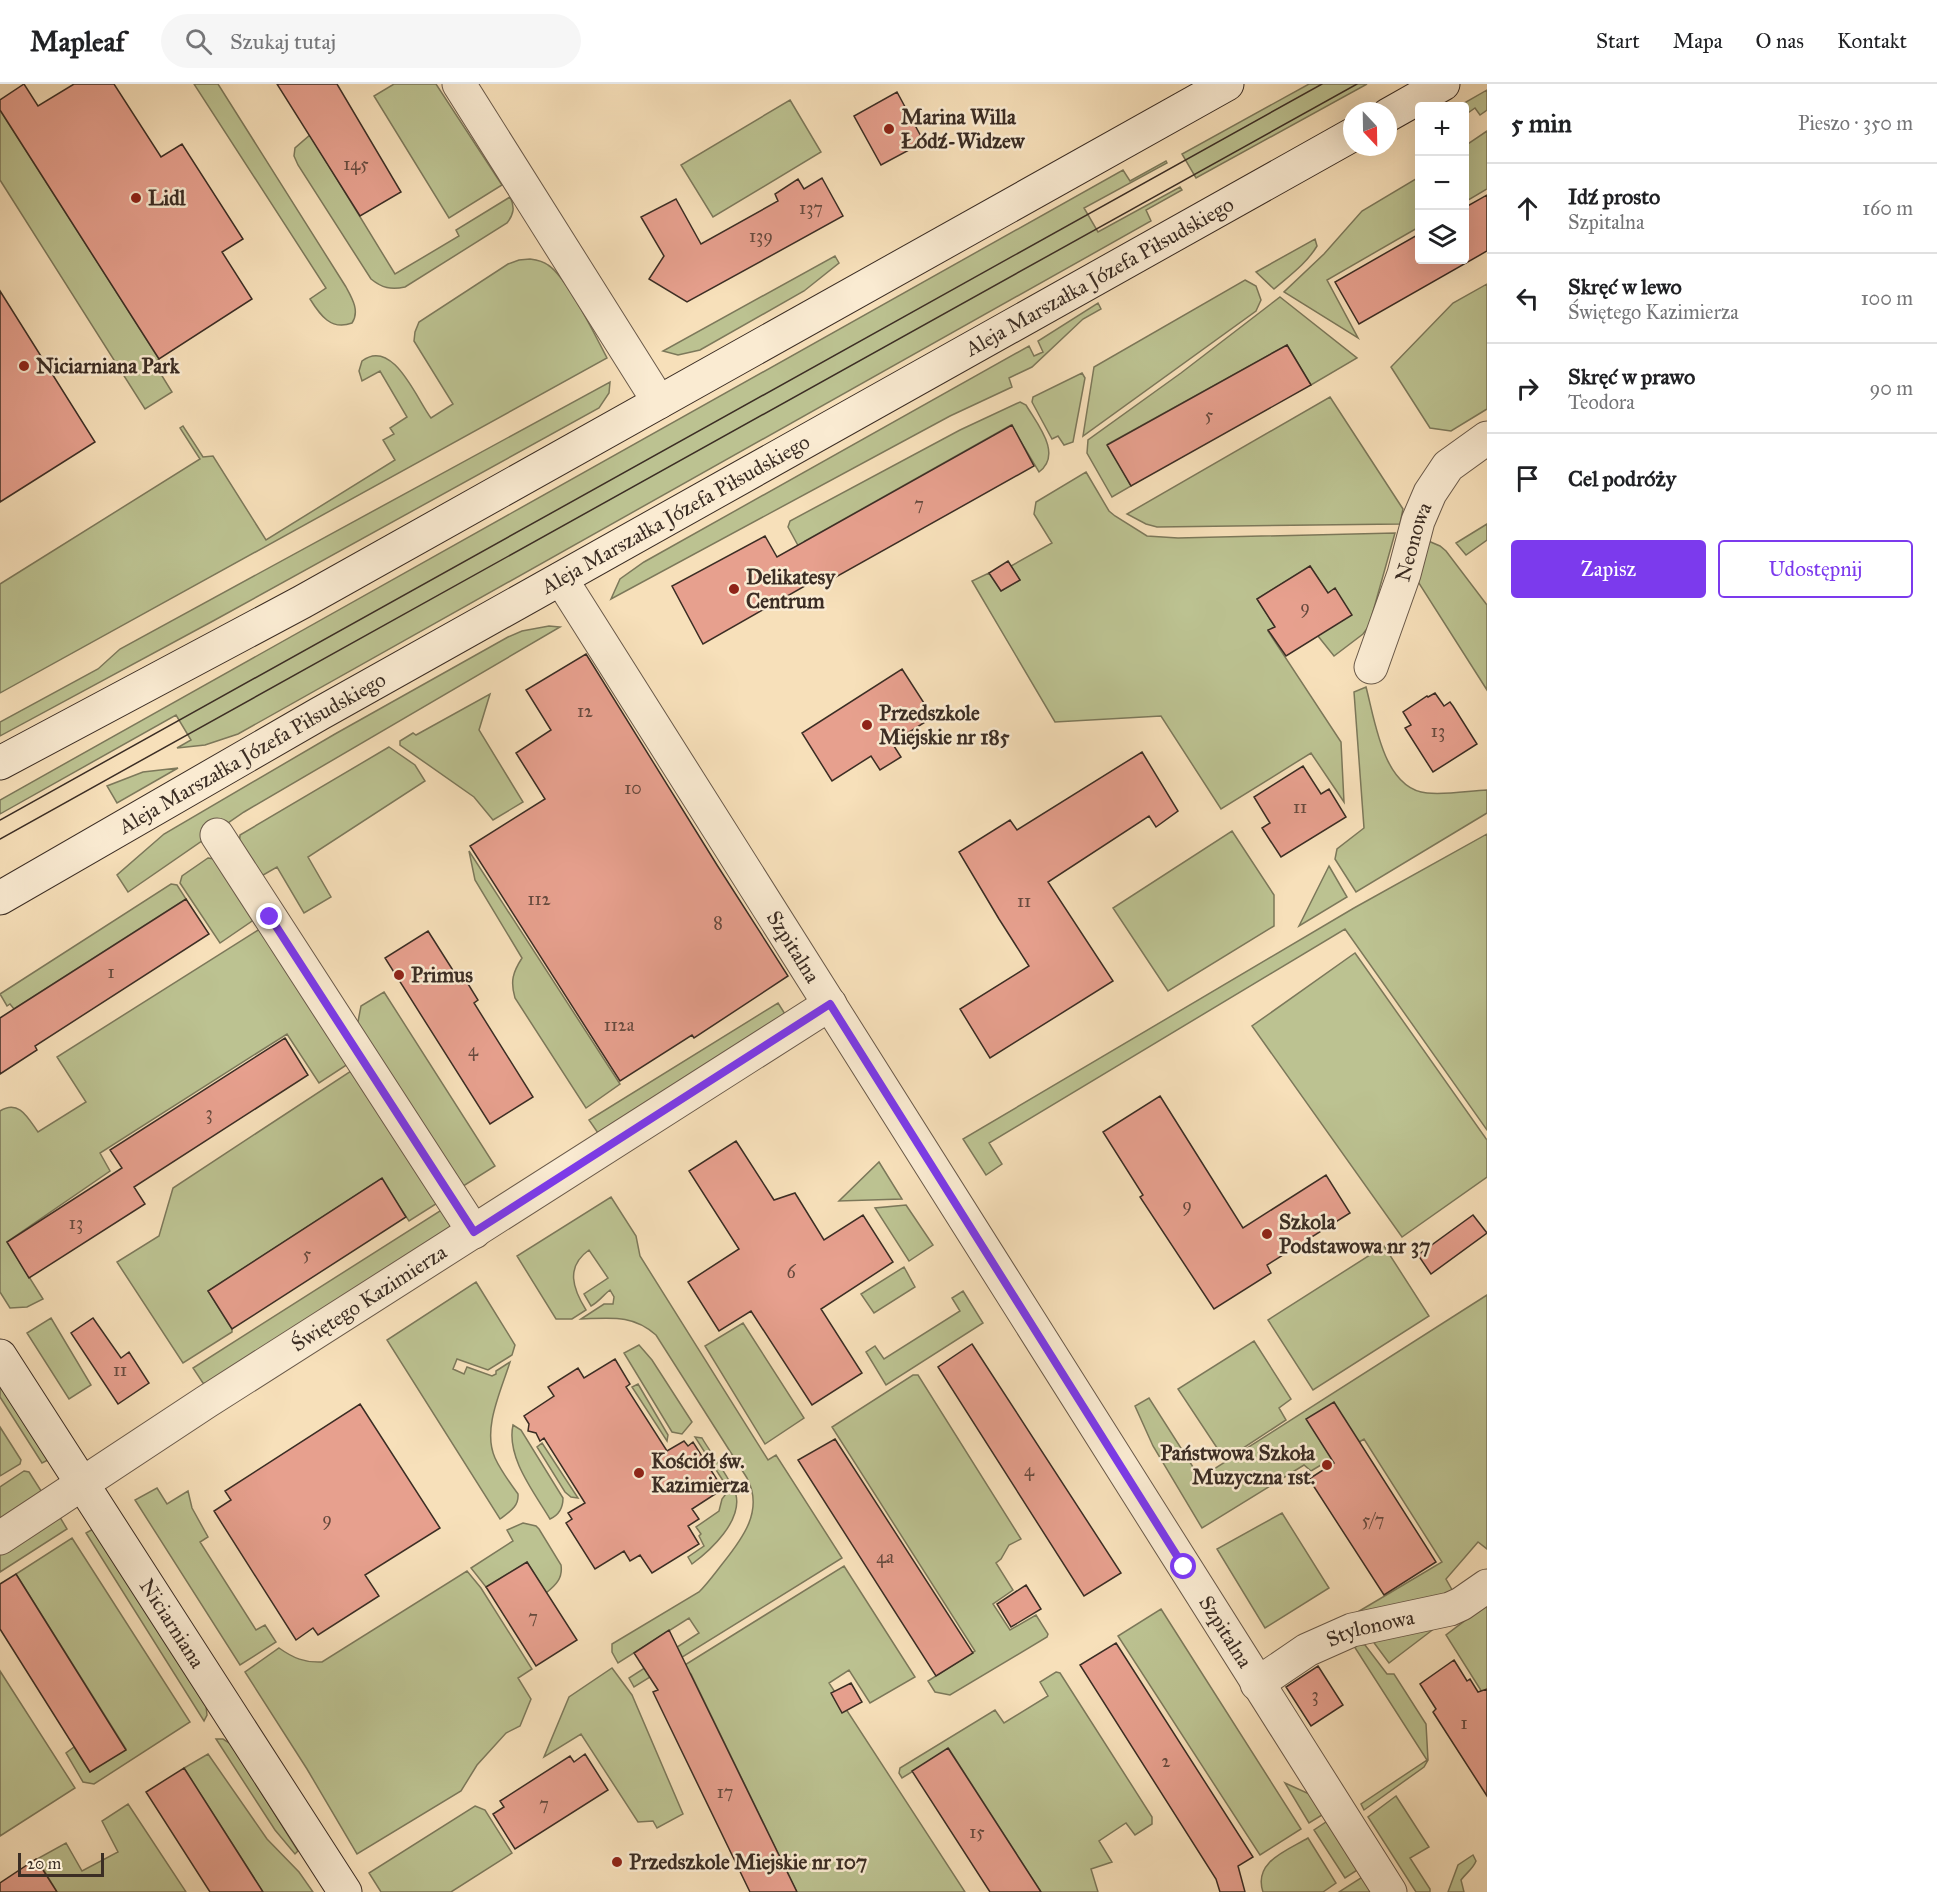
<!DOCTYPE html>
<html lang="pl">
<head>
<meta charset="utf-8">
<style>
	body { margin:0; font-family:"IM FELL Great Primer",serif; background:#f6f6f6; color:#202124 }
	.controls { position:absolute; right:18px; top:18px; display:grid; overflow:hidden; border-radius:6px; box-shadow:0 6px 24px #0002 }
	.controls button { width:54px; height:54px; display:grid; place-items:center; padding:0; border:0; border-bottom:2px solid #e0e0e0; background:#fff; color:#202124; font:30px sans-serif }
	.compass { position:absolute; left:1343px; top:18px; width:54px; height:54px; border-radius:50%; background:#fff; box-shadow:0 6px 24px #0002; rotate:158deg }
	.scale { position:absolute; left:18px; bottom:15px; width:86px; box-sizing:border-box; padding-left:6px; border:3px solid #3b2d24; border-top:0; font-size:16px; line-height:21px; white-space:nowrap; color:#3b2d24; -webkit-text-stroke:4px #faebd2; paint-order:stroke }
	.stop { position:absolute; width:18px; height:18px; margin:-14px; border:4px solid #7c3aed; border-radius:50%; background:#fff }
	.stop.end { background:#7c3aed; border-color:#fff; box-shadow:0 2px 6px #0008 }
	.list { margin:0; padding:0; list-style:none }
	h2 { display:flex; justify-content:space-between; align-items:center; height:78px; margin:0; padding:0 24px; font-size:26px }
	h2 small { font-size:20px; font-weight:400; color:#757577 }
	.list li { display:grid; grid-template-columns:39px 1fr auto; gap:18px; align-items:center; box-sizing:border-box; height:90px; padding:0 24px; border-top:2px solid #e0e0e0 }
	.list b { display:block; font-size:22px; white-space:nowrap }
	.list p { margin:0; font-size:20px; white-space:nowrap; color:#757577 }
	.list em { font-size:20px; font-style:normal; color:#757577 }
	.actions { display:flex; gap:12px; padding:18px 24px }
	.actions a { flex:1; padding:14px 0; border:2px solid #7c3aed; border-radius:6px; text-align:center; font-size:21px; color:#7c3aed }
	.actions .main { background:#7c3aed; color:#fff }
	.icon { flex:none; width:33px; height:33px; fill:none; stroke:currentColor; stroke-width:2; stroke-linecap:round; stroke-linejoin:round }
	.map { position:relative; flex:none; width:1487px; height:1808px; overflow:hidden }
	header { display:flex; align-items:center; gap:36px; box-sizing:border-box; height:84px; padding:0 30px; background:#fff; border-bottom:2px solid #e0e0e0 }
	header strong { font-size:28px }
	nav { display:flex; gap:33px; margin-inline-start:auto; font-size:21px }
	.search { width:420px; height:54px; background:#f6f6f6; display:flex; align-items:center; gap:15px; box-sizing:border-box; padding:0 21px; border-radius:33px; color:#757577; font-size:22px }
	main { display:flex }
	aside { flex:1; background:#fff }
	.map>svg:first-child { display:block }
	.green { fill:#bcc291; stroke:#7c785a; stroke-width:1.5 }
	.building { fill:#e7a08e; stroke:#3b2d24; stroke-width:1.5 }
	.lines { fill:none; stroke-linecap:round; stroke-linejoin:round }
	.street-casing { stroke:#6a5a4a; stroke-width:35 }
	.secondary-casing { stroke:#3b2d24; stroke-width:35 }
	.street { stroke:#faebd2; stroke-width:33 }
	.secondary { stroke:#faebd2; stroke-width:33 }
	.tram { stroke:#3b2d24; stroke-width:1.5 }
	.route { stroke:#7c3aed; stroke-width:8 }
	.poi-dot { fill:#8f2418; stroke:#faebd2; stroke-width:2 }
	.labels { text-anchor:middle; stroke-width:5; stroke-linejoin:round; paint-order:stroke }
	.number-label { font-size:18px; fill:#664a3e }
	.poi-label { font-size:21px; font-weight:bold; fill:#3b2d24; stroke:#faebd2; text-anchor:start }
	.street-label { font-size:21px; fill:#3b2d24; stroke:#faebd2 }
</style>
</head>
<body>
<header>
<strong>Mapleaf</strong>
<div class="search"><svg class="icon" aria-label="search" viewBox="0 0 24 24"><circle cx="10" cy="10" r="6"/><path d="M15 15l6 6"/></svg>Szukaj tutaj</div>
<nav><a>Start</a><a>Mapa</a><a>O nas</a><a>Kontakt</a></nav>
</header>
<main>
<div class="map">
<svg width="1487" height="1808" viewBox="0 0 1487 1808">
	<rect width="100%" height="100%" fill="#f7e0ba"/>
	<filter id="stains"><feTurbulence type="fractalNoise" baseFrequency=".00333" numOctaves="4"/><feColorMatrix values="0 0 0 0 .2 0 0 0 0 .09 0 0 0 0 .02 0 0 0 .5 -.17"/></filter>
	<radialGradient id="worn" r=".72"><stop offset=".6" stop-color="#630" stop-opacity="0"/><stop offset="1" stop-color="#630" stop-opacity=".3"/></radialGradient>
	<path class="green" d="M194 0H218L346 203C352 214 360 227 352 239 331 247 320 231 310 215L326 204Z
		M394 0H436L502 101 449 134 374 12Z
		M1309 0H1367L1196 94 1182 70Z
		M1487 6V26L1480 31 1475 24 1465 31 1464 22H1459Z
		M790 16 821 68 713 133 681 81Z
		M0 26 159 275 154 279 172 308 145 325 0 96Z
		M1487 47V105L1465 118V62Z
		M310 51 395 190 459 152 456 146 510 113C515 123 514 130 507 139L405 203C391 206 382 204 371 195L298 81 294 72 295 64Z
		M1166 77 1167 79 1084 124 1098 148 1180 103 1182 106 1146 126 1151 137 238 650 205 661 177 664 191 656 176 631 0 730V716L1123 86 1130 97Z
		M1419 93V143L1327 196 1358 254 1284 208 1324 170 1362 127Z
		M1315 155 1317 162C1307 179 1289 192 1274 205L1256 188Z
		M835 172 839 179 804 207 700 266 678 271 663 267Z
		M530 175C537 176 543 177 548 181 567 193 596 253 607 274L0 609V500L200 375 180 344 183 342 203 373 213 372 266 456 395 376 383 356 394 350 390 344 407 333 380 287 362 297 359 287 362 277C393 253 417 316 431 334L453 320 414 257 415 248 419 238 508 180 519 176Z
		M1245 196 1256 202 1261 216 1256 227 1083 352 1094 283Z
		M1487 200V325L1451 347 1430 344 1391 283 1453 219Z
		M1280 213 1357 274 1311 301 1287 261 1108 360 1131 402 1112 413 1087 369 1088 356 1181 289Z
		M1098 219 1101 225 1083 235 1032 283 1009 294 1012 303 950 332 611 515 620 495 644 478 1029 262 1034 272 1043 268 1038 257Z
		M1082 289 1085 294 1073 358 1064 361 1058 352 1052 355 1032 318 1033 313Z
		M610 298 609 309 599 324 213 537 0 652V638L98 585 120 565Z
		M1330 313 1403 425 1400 440 1157 443 1146 440 1127 430Z
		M1020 318 1026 321C1037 340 1063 370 1039 388L1011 341 805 457 827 498 820 502 788 443 790 437 960 346Z
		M1086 388 1109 427 1115 432 1147 452 1178 454 1395 449 1369 542 1363 550 1334 572 1318 552 1335 505 1328 509 1310 482 1257 515 1275 543 1268 547 1341 658 1344 718 1311 669 1221 725 1161 632 1055 638 972 497 989 489 1001 507 1020 496 1011 482 1052 459 1034 430 1036 418Z
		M1487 440V456L1466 471 1456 459Z
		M1426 456 1440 462 1446 467 1487 521V606L1415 493Z
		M549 542 560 543 244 728 128 808 117 791 164 750 335 650 508 553 522 547Z
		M1366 603C1375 636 1383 705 1427 709 1446 711 1468 707 1487 706V729L1356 808 1335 775 1337 765 1364 744 1354 608Z
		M490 610 479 646 523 718 493 736 474 713 400 661V657L413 649 416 651Z
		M389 663 415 681 425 697 308 773 331 813 304 829 277 783 258 794 239 764 240 751Z
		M178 684 117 719 107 702 143 688Z
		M1232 747 1274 811V842L1168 907 1113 824Z
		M1487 750V1046L1345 845 989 1059 1002 1080 986 1091 963 1055 1354 824Z
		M469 767 620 1000 586 1024 515 914C510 897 513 888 522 874L475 796Z
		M208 774 221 776 258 833 220 859 180 799 182 792Z
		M1329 782 1347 813 1299 842Z
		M171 800 177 801 186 815 14 925 10 920 7 922 0 910Z
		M263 843 348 980 319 999 287 950 100 1069 110 1087 7 1158 43 1215 27 1223 10 1224 0 1208V1027C19 1015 28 1034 38 1048L86 1018 57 973Z
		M1355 869 1487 1056V1093L1402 1153 1252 942Z
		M384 908 495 1082 457 1106 356 948 361 922Z
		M778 919 785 930 598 1049 589 1036Z
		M354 985 439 1118 409 1137 381 1095 208 1207 232 1245V1248L183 1279 117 1178 159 1152 173 1104Z
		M879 1078 902 1115 839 1117Z
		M611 1113 636 1152 640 1172 768 1376 776 1371 842 1474 634 1603 629 1594 699 1549 689 1534 618 1579 612 1568V1560L699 1508C708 1499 715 1489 723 1479 743 1454 764 1426 747 1394L656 1251C633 1230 610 1234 581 1235L604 1220H613L614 1213 610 1206C603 1211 600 1217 591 1222L584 1210 608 1194 589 1166C565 1183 573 1205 586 1226L572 1235H556L517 1172Z
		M906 1121 933 1161 909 1177 875 1124Z
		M443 1125 454 1142 208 1300 203 1299 193 1284Z
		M1384 1162 1429 1232 1313 1306 1268 1236Z
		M904 1183 915 1203 874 1229 861 1210Z
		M476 1198 515 1261 512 1271 488 1286 457 1275 453 1285 464 1290 467 1283 492 1292 496 1290V1287L510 1278C501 1307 482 1345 495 1374 501 1387 510 1399 518 1410 519 1423 509 1428 500 1435L387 1256Z
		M963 1207 983 1239 886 1301 866 1268 875 1262 884 1275 960 1227 952 1214Z
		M1487 1211V1465L1478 1458 1446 1495 1455 1511 1302 1561 1442 1478 1364 1355 1311 1387 1304 1381 1202 1444 1153 1362 1135 1322 1149 1314 1200 1394Z
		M51 1234 91 1301 69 1315 27 1249Z
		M743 1239 804 1334 765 1360 705 1262Z
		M1254 1257 1291 1315 1279 1324 1286 1336 1225 1376 1178 1305Z
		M639 1261 652 1276 692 1338 682 1350 672 1348 624 1269Z
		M913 1291H918L1021 1455 1009 1461 1001 1475 996 1479 1013 1506 993 1520 1010 1546 1036 1531 1048 1550 1047 1553 950 1611 935 1608 928 1597 975 1567 832 1343Z
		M0 1300 48 1376 42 1379 0 1313Z
		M638 1300 668 1351 667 1357 632 1303Z
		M513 1341 521 1346 563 1414C563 1424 559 1431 550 1435 534 1408 506 1373 513 1341Z
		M0 1343 21 1376 20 1380 0 1392Z
		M695 1353 702 1354C710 1368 732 1397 736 1411 742 1437 711 1466 692 1480L688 1473 704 1462 699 1452 701 1450 696 1443 719 1427 722 1415 729 1406Z
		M542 1359 578 1414 571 1413 565 1408 537 1363Z
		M24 1387 29 1388 45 1413 0 1441V1403Z
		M157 1404 167 1420 188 1407 192 1424 208 1453 200 1458 256 1546 265 1541 276 1558 240 1581 135 1416Z
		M1282 1429 1329 1504 1265 1544 1217 1465Z
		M58 1430 67 1445 0 1488V1467Z
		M523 1439 536 1442 539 1445 561 1481C563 1494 556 1501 546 1509L527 1478 486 1503 471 1484 513 1457 507 1446Z
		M93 1445 206 1622 207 1631 204 1637 86 1449Z
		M72 1454 190 1638 94 1700 83 1698 66 1669 74 1663 90 1688 126 1665 16 1490Z
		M844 1482 915 1593 870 1619 849 1586 829 1599 965 1808H797L691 1590 680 1584Z
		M467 1487 481 1504 532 1585 518 1594 531 1615 520 1642 506 1649 477 1681 461 1707 357 1770 307 1685 245 1588 279 1564C293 1574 305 1579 322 1578Z
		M1487 1520V1616L1446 1551Z
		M1161 1525 1301 1745 1260 1771 1118 1552Z
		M1435 1544 1389 1579 1369 1552Z
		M1352 1559 1365 1561 1387 1590H1394L1426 1640 1428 1676 1424 1683 1364 1726 1361 1720 1427 1676Z
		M612 1584 632 1611 683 1730 657 1744 653 1737 638 1738 581 1650 544 1673 569 1613Z
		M0 1587 75 1704 0 1752Z
		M1056 1588 1060 1589 1152 1733V1740L1135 1751 1126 1739 1099 1757 1112 1778 1091 1785 1098 1808H1041L949 1665 902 1694 899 1689 900 1684 995 1626 1004 1639 1048 1612 1040 1598Z
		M216 1655H223L231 1660 298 1767 295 1770 275 1746Z
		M208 1670 267 1755 299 1788 313 1808H263L184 1684Z
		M1285 1699 1316 1713 1327 1728 1309 1739Z
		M1396 1712 1429 1763 1410 1774 1430 1805V1808H1416L1368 1733Z
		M128 1720 186 1808H57L37 1775 66 1759 82 1787 118 1768 102 1737Z
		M475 1722 485 1726 512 1769 451 1808H381L369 1789Z
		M1332 1734 1362 1783 1345 1794 1314 1746Z
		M1308 1754 1336 1799 1323 1808H1263C1253 1778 1286 1767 1308 1754Z
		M1473 1771 1476 1777C1473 1785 1466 1789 1461 1796L1464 1808H1448L1458 1781Z
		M1367 1790 1378 1808H1339Z"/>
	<path class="building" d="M24 0 38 22 74 0H114L161 73 182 60 243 155 222 168 252 215 159 275 0 26V16Z
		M277 0H337L401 108 360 132Z
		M897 8 924 58 881 81 854 32Z
		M822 94 843 132 687 218 649 195 664 172 641 133 676 115 701 160 778 117 775 110 798 95 804 105Z
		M1487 111V167L1359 240 1335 198 1419 150V176H1464V124Z
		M0 207 95 358 0 418Z
		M1287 261 1311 301 1131 402 1107 361Z
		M1012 341 1034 382 827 498 824 491 703 560 672 502 765 452 777 473Z
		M1008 477 1020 496 1001 507 989 489Z
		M1310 482 1328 509 1335 504 1352 531 1286 572 1268 546 1275 543 1257 515Z
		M586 570 717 781 788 892 694 954 692 951 620 997 470 762 545 715 516 669 551 646 526 606Z
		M902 585 933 633 892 659 901 673 880 686 871 672 832 697 802 649Z
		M1435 609 1444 622 1450 618 1453 622 1477 660 1433 688 1405 644 1411 641 1403 628 1427 612 1428 613Z
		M1142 668 1178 727 1156 743 1149 732 1048 798 1113 897 990 974 960 925 1029 882 999 835 959 768 1010 736 1017 746Z
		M1303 682 1321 710 1329 705 1346 733 1281 773 1262 744 1270 739 1254 713Z
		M186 815 209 850 35 962 37 966 0 990V934Z
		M428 847 461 899 465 895 478 916 474 919 533 1013 490 1040 385 874Z
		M285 954 308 991 134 1103 145 1120 29 1194 7 1158 122 1084 110 1066Z
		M1160 1012 1243 1144 1326 1091 1350 1129 1267 1181 1271 1189 1214 1225 1140 1113 1143 1111 1103 1048Z
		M736 1057 774 1116 795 1109 824 1156 863 1131 893 1178 821 1225 862 1289 812 1321 751 1227 719 1247 688 1198 739 1165 689 1087Z
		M382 1094 406 1133 232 1245 208 1207Z
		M1473 1131 1487 1149 1431 1190 1418 1171Z
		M93 1234 121 1274 129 1268 149 1299 118 1320 71 1249Z
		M972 1260 1121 1489 1084 1512 938 1283Z
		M615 1275 630 1300 626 1303 667 1367 684 1357 688 1362 693 1358 723 1405 692 1425 699 1435 688 1442 699 1460 652 1489 640 1471 630 1477 624 1467 595 1485 566 1439 572 1435 568 1429 585 1419 544 1354 540 1357 536 1349 528 1347 529 1340 524 1332 554 1312 548 1303 578 1284 584 1294Z
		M1334 1318 1436 1478 1384 1511 1309 1395 1334 1379 1306 1335Z
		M360 1320 440 1444 365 1491 379 1512 318 1551 313 1544 296 1556 214 1427 231 1416 225 1407Z
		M835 1355 973 1569 936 1592 798 1376Z
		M527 1478 577 1556 536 1582 486 1503Z
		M16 1490 126 1666 90 1688 0 1545V1500Z
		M1026 1501 1041 1525 1011 1543 997 1520Z
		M669 1546 797 1808H750L653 1608 658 1606 634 1569Z
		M1116 1559 1253 1773 1238 1782 1245 1808H1220L1216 1795 1080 1581Z
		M1454 1576 1467 1597 1470 1595 1478 1608 1487 1605V1712L1433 1628 1436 1625 1420 1600Z
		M1318 1582 1343 1621 1311 1642 1286 1603Z
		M851 1599 862 1618 842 1629 831 1609Z
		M948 1664 1041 1808H990L912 1687Z
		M585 1670 608 1706 515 1765 493 1730 504 1723 500 1717 570 1672 574 1678Z
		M184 1684 263 1808H210L146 1708Z
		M36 1775 57 1808H0V1799Z"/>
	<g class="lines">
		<defs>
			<g id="street">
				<path d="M459 0 659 318"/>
				<path id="s1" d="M561 495 1390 1808"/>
				<path id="s2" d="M1371 583 1404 490 1418 437 1430 409 1448 382 1487 354"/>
				<path d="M217 751 474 1148"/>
				<path id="s3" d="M0 1454 206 1318 830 920"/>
				<path id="s4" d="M1257 1600 1307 1566 1352 1546 1450 1525 1461 1520 1487 1502"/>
			</g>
			<g id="secondary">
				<path d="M1388 31 1443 0"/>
				<path d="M0 679 302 518 1227 0"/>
				<path id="s5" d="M0 814 319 630 1352 51"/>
				<path id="s6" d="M0 1272 345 1808"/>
			</g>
		</defs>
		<use href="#street" class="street-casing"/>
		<use href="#secondary" class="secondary-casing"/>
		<use href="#street" class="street"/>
		<use href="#secondary" class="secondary"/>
		<path class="tram" d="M0 736 1322 0
			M0 755 1357 0"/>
	</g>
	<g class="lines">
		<path class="route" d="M270 833 474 1148 830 920 1184 1483"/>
	</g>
	<g class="poi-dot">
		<circle cx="889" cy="45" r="6"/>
		<circle cx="136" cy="114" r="6"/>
		<circle cx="24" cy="282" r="6"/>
		<circle cx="734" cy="505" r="6"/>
		<circle cx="867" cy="641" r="6"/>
		<circle cx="399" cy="891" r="6"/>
		<circle cx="1267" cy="1150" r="6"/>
		<circle cx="1327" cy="1381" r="6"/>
		<circle cx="639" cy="1389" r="6"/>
		<circle cx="617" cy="1778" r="6"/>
	</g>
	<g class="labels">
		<g class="number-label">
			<text x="356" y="86">145</text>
			<text x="811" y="130">137</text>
			<text x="761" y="158">139</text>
			<text x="1209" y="337">5</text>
			<text x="919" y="426">7</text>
			<text x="1305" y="529">9</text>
			<text x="585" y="633">12</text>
			<text x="1438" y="653">13</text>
			<text x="633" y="710">10</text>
			<text x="1300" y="729">11</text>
			<text x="539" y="821">112</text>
			<text x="1024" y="823">11</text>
			<text x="718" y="845">8</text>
			<text x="111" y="894">1</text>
			<text x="619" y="947">112a</text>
			<text x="473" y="972">4</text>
			<text x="209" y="1035">3</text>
			<text x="1187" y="1127">9</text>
			<text x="76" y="1145">13</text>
			<text x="307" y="1176">5</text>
			<text x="791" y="1194">6</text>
			<text x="120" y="1292">11</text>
			<text x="1029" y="1392">4</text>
			<text x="327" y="1441">9</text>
			<text x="1373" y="1442">5/7</text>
			<text x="885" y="1479">4a</text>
			<text x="533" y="1539">7</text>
			<text x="1315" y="1617">3</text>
			<text x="1464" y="1645">1</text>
			<text x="1166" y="1683">2</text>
			<text x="725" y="1714">17</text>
			<text x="544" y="1726">7</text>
			<text x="977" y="1754">15</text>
		</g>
		<g class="poi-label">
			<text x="901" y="40">Marina Willa<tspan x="901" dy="24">Łódź-Widzew</tspan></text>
			<text x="148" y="121">Lidl</text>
			<text x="36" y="289">Niciarniana Park</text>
			<text x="746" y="500">Delikatesy<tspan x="746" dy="24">Centrum</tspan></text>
			<text x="879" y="636">Przedszkole<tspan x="879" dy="24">Miejskie nr 185</tspan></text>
			<text x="411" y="898">Primus</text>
			<text x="1279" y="1145">Szkola<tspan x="1279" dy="24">Podstawowa nr 37</tspan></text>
			<text x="1315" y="1376" text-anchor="end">Państwowa Szkoła<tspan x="1315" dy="24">Muzyczna 1st.</tspan></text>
			<text x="651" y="1384">Kościół św.<tspan x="651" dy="24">Kazimierza</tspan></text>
			<text x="629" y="1785">Przedszkole Miejskie nr 107</text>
		</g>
		<g class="street-label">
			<text dy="7" stroke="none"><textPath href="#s5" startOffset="1263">Aleja Marszałka Józefa Piłsudskiego</textPath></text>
			<text dy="7" stroke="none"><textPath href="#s5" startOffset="777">Aleja Marszałka Józefa Piłsudskiego</textPath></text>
			<text dy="7" stroke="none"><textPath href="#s2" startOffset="132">Neonowa</textPath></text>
			<text dy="7" stroke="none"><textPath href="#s5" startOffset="291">Aleja Marszałka Józefa Piłsudskiego</textPath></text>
			<text dy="7" stroke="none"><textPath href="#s1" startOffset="435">Szpitalna</textPath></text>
			<text dy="7" stroke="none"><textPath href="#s3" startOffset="440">Świętego Kazimierza</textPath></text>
			<text dy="7" stroke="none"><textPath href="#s6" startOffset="318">Niciarniana</textPath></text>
			<text dy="7" stroke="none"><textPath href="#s4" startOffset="128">Stylonowa</textPath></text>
			<text dy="7" stroke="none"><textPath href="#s1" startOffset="1245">Szpitalna</textPath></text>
		</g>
	</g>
	<rect width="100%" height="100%" filter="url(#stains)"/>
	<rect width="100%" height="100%" fill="url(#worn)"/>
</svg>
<div class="controls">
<button>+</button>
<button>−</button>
<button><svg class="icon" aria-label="layers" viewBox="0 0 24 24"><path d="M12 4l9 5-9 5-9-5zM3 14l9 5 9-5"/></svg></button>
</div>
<svg class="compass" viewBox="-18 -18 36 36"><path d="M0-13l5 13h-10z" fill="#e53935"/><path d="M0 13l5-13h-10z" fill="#757577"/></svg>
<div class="scale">20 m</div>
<div class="stop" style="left:1184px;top:1483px"></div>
<div class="stop end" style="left:270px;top:833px"></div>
</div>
<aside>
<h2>5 min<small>Pieszo · 350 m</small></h2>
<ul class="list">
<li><svg class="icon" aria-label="ahead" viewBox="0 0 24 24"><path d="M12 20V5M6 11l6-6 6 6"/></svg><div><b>Idź prosto</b><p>Szpitalna</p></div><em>160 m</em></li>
<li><svg class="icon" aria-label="left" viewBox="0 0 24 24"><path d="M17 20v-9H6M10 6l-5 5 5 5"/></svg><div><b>Skręć w lewo</b><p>Świętego Kazimierza</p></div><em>100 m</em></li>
<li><svg class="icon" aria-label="right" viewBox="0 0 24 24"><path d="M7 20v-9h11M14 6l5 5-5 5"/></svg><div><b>Skręć w prawo</b><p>Teodora</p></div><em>90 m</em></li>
<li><svg class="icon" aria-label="arrive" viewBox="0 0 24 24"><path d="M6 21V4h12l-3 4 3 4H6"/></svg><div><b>Cel podróży</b></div></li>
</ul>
<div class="actions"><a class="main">Zapisz</a><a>Udostępnij</a></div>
</aside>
</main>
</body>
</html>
